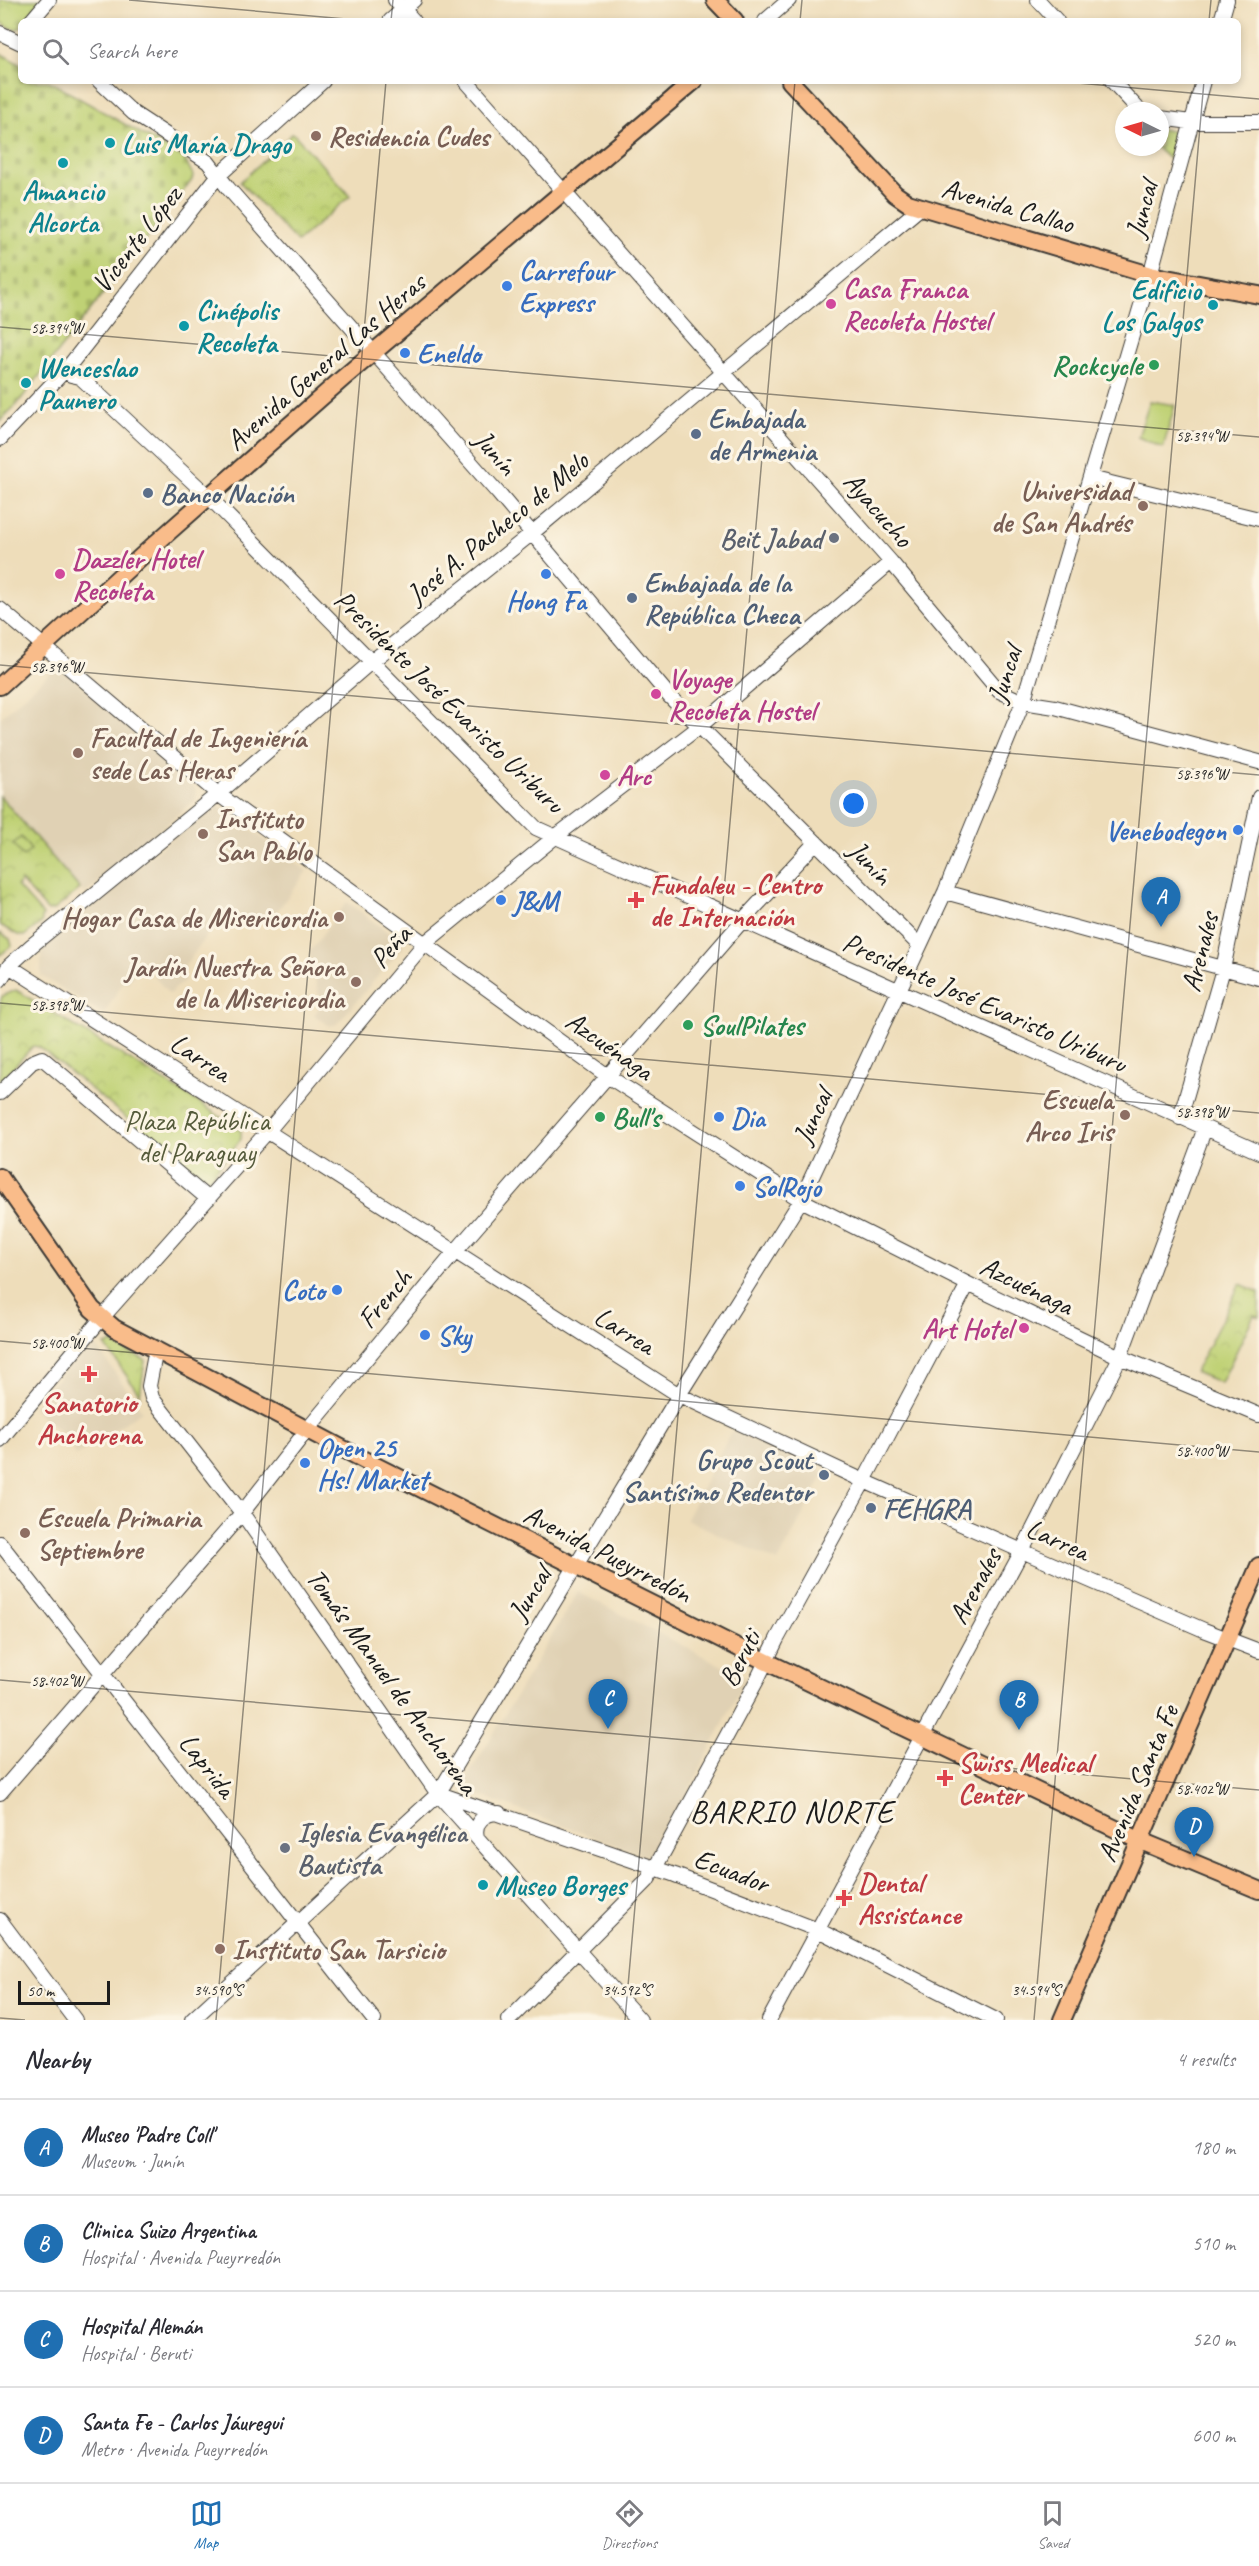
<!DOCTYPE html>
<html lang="en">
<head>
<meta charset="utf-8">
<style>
	body { margin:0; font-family:Caveat,sans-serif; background:#f2f2f3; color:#2b2b33 }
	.compass { position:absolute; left:1115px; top:102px; width:54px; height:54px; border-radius:50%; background:#fff; box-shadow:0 3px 9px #0003; rotate:275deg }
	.scale { position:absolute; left:18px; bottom:15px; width:92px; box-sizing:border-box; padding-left:6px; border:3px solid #1c1c1c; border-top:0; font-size:16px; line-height:21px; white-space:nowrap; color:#1c1c1c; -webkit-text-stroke:4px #fcf5e5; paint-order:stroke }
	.you { position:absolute; left:854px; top:804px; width:21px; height:21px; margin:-15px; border:4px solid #fff; border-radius:50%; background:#1a73e8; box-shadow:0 0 0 9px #1a73e833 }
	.badge { display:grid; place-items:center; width:39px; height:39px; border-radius:50%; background:#1f6fb2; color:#fff; font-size:20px; font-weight:700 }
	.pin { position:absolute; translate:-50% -50px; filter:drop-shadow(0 2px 3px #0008) }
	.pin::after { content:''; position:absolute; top:32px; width:21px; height:18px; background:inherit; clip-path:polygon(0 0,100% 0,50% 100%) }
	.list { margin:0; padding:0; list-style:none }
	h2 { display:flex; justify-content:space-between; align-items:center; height:78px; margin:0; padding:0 24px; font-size:26px }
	h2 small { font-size:20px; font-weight:400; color:#7c7c81 }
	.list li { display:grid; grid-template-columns:39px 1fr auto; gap:18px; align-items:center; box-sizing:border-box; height:96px; padding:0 24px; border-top:2px solid #e1e1e2 }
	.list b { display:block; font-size:22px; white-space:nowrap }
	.list p { margin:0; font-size:20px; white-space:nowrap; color:#7c7c81 }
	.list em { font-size:20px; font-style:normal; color:#7c7c81 }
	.icon { flex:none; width:33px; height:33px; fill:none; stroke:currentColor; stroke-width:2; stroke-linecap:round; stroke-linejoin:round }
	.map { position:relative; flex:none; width:1259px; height:2020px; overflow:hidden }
	.search { position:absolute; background:#fff; box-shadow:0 3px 9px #0003; left:18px; right:18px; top:18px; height:66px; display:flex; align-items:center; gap:15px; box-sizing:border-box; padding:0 21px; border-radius:9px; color:#7c7c81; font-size:22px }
	.sheet { height:462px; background:#fff }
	nav { display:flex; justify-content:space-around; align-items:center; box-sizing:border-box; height:84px; border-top:2px solid #e1e1e2; background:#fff; font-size:16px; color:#7c7c81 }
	nav a { display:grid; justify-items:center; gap:3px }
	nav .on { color:#1f6fb2 }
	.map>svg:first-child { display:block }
	.built { fill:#e0d1b4 }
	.cemetery { fill:url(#cemetery-stones); stroke:#6e7648; stroke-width:1.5 }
	.park { fill:url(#park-crowns); stroke:#6e7648; stroke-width:1.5 }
	.pitch { fill:#bfd174; stroke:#6e7648; stroke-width:1.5 }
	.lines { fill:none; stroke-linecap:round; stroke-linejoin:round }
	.minor-casing { stroke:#3c3934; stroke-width:16 }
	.major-casing { stroke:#3c3934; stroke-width:20 }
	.minor { stroke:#fff; stroke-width:14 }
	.major { stroke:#f9bc8a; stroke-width:16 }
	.ticks { fill:none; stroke:#1c1c1c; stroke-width:1.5; stroke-opacity:0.45 }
	.education-dot { fill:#8d6e63; stroke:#fcf5e5; stroke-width:2 }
	.culture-dot { fill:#0f9aa8; stroke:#fcf5e5; stroke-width:2 }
	.shop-dot { fill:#3f7fe0; stroke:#fcf5e5; stroke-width:2 }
	.hotel-dot { fill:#d1479c; stroke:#fcf5e5; stroke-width:2 }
	.leisure-dot { fill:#2e9e5b; stroke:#fcf5e5; stroke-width:2 }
	.service-dot { fill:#5c6f8a; stroke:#fcf5e5; stroke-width:2 }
	.worship-dot { fill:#6b7280; stroke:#fcf5e5; stroke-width:2 }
	.health-dot { fill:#e0444e; stroke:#fcf5e5; stroke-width:2 }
	.labels { text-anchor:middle; stroke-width:6; stroke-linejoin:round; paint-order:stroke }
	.education-label { font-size:28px; font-weight:bold; fill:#785e54; stroke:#fcf5e5; text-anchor:start }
	.culture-label { font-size:28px; font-weight:bold; fill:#0d838f; stroke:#fcf5e5; text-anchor:start }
	.street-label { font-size:28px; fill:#1c1c1c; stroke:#fcf5e5 }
	.shop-label { font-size:28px; font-weight:bold; fill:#366cbe; stroke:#fcf5e5; text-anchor:start }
	.hotel-label { font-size:28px; font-weight:bold; fill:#b23c85; stroke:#fcf5e5; text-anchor:start }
	.leisure-label { font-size:28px; font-weight:bold; fill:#27864d; stroke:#fcf5e5; text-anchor:start }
	.service-label { font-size:28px; font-weight:bold; fill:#4e5e75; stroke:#fcf5e5; text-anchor:start }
	.worship-label { font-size:28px; font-weight:bold; fill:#5b616d; stroke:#fcf5e5; text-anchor:end }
	.health-label { font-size:28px; font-weight:bold; fill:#be3a42; stroke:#fcf5e5; text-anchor:start }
	.park-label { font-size:28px; fill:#555b3b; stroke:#fcf5e5 }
	.quarter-label { font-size:32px; letter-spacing:1.5px; fill:#1c1c1c; stroke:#fcf5e5 }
	.ticks-label { font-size:15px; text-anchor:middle; fill:#1c1c1c; stroke:#fcf5e5; stroke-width:6; stroke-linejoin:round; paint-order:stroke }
</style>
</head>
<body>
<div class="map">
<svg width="1259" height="2020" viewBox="0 0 1259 2020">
	<defs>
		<pattern id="cemetery-stones" width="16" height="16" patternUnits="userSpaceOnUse" patternTransform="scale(1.5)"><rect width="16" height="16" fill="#bfd174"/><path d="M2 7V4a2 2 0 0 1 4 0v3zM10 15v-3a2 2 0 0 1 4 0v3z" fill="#a4b364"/></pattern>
		<pattern id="park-crowns" width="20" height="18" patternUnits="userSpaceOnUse" patternTransform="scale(1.5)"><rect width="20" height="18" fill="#bfd174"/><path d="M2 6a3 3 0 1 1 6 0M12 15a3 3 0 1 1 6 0" fill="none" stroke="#a4b364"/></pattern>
	</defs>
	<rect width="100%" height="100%" fill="#fcf5e5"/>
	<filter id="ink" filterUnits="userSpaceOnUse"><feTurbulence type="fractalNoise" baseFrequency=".0167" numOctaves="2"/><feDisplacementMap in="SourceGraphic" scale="12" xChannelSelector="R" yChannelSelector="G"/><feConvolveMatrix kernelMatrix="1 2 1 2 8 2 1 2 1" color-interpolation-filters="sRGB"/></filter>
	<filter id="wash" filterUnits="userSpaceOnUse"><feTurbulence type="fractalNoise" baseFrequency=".008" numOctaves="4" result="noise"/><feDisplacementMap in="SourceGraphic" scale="24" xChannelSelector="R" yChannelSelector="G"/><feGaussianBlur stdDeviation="1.35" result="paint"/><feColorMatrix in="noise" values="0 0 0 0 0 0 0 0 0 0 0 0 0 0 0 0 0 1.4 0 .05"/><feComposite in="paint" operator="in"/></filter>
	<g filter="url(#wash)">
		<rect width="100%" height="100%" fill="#eeddba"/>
		<path class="built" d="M59 665 195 788 196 799 85 894 0 796V718Z
			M210 807H220L307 871 269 922 212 928 185 966V980L169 994 138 957 133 961 139 967 128 983 124 981 104 1014 41 976V947Z
			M347 902 401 942 402 948 337 1024 330 1026 314 1015 321 1005 309 953Z
			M92 1340 142 1411 76 1456 63 1434 32 1408Z
			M732 1430 825 1472 778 1562 686 1519Z
			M578 1592 746 1678 657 1854 649 1857 473 1793 465 1781Z"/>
		<path class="cemetery" d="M0 53 21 65V81H49L184 158 193 175 192 180 18 403 0 421Z"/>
		<path class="park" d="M0 0H42L26 21H21V28C13 30 6 27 1 22Z
			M1160 129 1176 132 1169 159 1156 147H1160Z
			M293 133 350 196 297 242 240 182Z
			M0 796 80 889 54 910 48 911 21 881 17 886 43 915 41 923 24 936 18 935 0 925Z
			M0 933 10 939 12 946 0 955Z
			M16 990 198 1102 241 1131V1139L209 1179H202L39 1047 33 1046 0 1082V1004L2 996Z
			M1240 1284 1259 1292V1317L1254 1315 1221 1383 1195 1372Z
			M112 1343 145 1360 140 1395 105 1345Z"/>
		<path class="pitch" d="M1150 401 1175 405 1163 448 1138 437Z
			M21 837 31 850 23 857 13 844Z"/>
	</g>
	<g filter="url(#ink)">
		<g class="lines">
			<defs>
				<path id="minor" d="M395 0 414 21
					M1038 0 1057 21
					M31 21 49 0
					M390 21 414 0
					M765 21 789 0
					M1221 21 1227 0
					M0 33 21 43
					M99 81 133 113 208 162 228 188 498 493 670 697 919 945
					M466 81 891 562 999 691 1023 702 1055 707 1259 762
					M1112 81 1140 111
					M1160 118 1191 122H1259
					M69 366 71 375 80 377 209 497 536 828 1259 1152
					M0 439 69 366 218 176 323 81
					M1090 478 1259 519
					M0 609 218 794 609 1077 801 1200 968 1284 1120 1357 1259 1415
					M945 892 1259 978
					M9 966 679 1395 864 1481 1022 1551 1204 1630 1259 1651
					M0 980 9 966 31 946 218 794 371 662 531 534 920 208
					M0 1093 32 1062 42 1058 208 1199
					M1180 1118 1223 969 1259 797
					M156 1349 149 1386 152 1398 242 1513 438 1794 640 2020
					M0 1440 101 1319 268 1131 424 944 555 837 699 727 891 562
					M0 1543 374 2020
					M0 1793 242 1513 307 1430 455 1252 743 920 816 842
					M440 1794 675 1875 818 1930 996 2020
					M477 1837C473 1822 485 1813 499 1813
					M0 1920 75 2020
					M192 2020 438 1794 679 1395 801 1200 945 892 1023 702 1150 275 1203 81
					M509 2020 647 1881 655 1868 756 1682 777 1639 864 1481 968 1284
					M769 2020 1022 1551 1120 1357 1205 1128"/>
				<path id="major" d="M715 0 735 21
					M790 81 895 194 908 203 1150 275 1259 295
					M0 686 155 544 342 379 694 81
					M0 1177 92 1309 114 1328 368 1462 765 1661 1141 1841 1259 1890
					M1062 2020 1259 1566"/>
			</defs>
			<use href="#minor" class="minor-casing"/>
			<use href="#major" class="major-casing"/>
			<use href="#minor" class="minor"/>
			<use href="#major" class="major"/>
		</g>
	</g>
	<path class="ticks" d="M129 0 369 21M391 21 393 0M800 21 802 0M1209 21 1211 0M1055 81 1259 99M0 327 1259 437M0 665 1259 775M0 1003 1259 1113M0 1341 1259 1452M0 1680 1259 1790M0 2018 25 2020M216 2020 386 81M625 2020 795 81M1034 2020 1204 81"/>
	<g class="education-dot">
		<circle cx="316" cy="136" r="6"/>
		<circle cx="1143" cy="506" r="6"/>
		<circle cx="78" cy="753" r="6"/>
		<circle cx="203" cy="834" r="6"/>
		<circle cx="339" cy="917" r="6"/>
		<circle cx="356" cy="982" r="6"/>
		<circle cx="1125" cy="1115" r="6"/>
		<circle cx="25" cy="1533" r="6"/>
		<circle cx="220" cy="1949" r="6"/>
	</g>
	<g class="culture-dot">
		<circle cx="110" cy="143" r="6"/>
		<circle cx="63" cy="163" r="6"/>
		<circle cx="1213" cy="305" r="6"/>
		<circle cx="184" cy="326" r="6"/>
		<circle cx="26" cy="383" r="6"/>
		<circle cx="483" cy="1885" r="6"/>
	</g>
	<g class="shop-dot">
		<circle cx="507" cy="286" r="6"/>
		<circle cx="405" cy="353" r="6"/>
		<circle cx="546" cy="574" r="6"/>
		<circle cx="1238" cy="830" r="6"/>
		<circle cx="501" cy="900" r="6"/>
		<circle cx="719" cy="1117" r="6"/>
		<circle cx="740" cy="1186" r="6"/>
		<circle cx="337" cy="1290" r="6"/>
		<circle cx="425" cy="1335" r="6"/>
		<circle cx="305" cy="1463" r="6"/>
	</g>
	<g class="hotel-dot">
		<circle cx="831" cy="304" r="6"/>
		<circle cx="60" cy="574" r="6"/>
		<circle cx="656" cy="694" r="6"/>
		<circle cx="605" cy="775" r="6"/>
		<circle cx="1024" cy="1328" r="6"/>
	</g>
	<g class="leisure-dot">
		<circle cx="1154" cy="365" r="6"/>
		<circle cx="688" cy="1025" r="6"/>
		<circle cx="600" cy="1117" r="6"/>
	</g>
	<g class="service-dot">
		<circle cx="696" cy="434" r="6"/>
		<circle cx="148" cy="493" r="6"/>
		<circle cx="632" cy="598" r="6"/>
		<circle cx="824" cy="1475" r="6"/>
		<circle cx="871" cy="1508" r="6"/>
	</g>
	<g class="worship-dot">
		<circle cx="834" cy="538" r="6"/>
		<circle cx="285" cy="1848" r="6"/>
	</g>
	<g class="health-dot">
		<path d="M633 891h6v6h6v6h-6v6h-6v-6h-6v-6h6z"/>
		<path d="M86 1365h6v6h6v6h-6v6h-6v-6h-6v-6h6z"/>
		<path d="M942 1769h6v6h6v6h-6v6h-6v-6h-6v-6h6z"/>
		<path d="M841 1889h6v6h6v6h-6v6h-6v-6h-6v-6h6z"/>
	</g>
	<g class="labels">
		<g class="education-label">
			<text x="328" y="146">Residencia Cudes</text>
			<text x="1131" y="500" text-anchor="end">Universidad<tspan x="1131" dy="32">de San Andrés</tspan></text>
			<text x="90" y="747">Facultad de Ingeniería<tspan x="90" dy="32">sede Las Heras</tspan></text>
			<text x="215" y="828">Instituto<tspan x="215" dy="32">San Pablo</tspan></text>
			<text x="327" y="927" text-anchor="end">Hogar Casa de Misericordia</text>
			<text x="344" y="976" text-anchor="end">Jardín Nuestra Señora<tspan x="344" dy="32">de la Misericordia</tspan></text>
			<text x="1113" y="1109" text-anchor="end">Escuela<tspan x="1113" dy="32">Arco Iris</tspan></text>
			<text x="37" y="1527">Escuela Primaria<tspan x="37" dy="32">Septiembre</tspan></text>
			<text x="232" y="1959">Instituto San Tarsicio</text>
		</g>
		<g class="culture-label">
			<text x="122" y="153">Luis María Drago</text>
			<text x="63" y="200" text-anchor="middle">Amancio<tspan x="63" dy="32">Alcorta</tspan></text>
			<text x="1201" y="299" text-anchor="end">Edificio<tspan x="1201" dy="32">Los Galgos</tspan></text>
			<text x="196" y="320">Cinépolis<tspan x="196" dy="32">Recoleta</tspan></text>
			<text x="38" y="377">Wenceslao<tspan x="38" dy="32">Paunero</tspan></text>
			<text x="495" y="1895">Museo Borges</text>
		</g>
		<g class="street-label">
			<text transform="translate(1008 205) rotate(16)" y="10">Avenida Callao</text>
			<text transform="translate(1141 209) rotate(-75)" y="10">Juncal</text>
			<text transform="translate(136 239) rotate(-52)" y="10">Vicente López</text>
			<text transform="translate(325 361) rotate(-41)" y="10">Avenida General Las Heras</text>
			<text transform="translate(496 452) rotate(49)" y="10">Junín</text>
			<text transform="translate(879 509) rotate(49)" y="10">Ayacucho</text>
			<text transform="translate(497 527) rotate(-39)" y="10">José A. Pacheco de Melo</text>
			<text transform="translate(1004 674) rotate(-72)" y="10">Juncal</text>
			<text transform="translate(450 701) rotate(44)" y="10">Presidente José Evaristo Uriburu</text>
			<text transform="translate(871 862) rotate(46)" y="10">Junín</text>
			<text transform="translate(390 946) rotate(-48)" y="10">Peña</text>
			<text transform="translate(1199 952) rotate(-76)" y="10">Arenales</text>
			<text transform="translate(985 1002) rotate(24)" y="10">Presidente José Evaristo Uriburu</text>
			<text transform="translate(610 1045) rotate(35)" y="10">Azcuénaga</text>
			<text transform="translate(201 1057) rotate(33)" y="10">Larrea</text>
			<text transform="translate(812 1116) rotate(-65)" y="10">Juncal</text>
			<text transform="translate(1027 1285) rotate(26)" y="10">Azcuénaga</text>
			<text transform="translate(384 1298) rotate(-50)" y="10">French</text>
			<text transform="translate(625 1330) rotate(32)" y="10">Larrea</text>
			<text transform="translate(1058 1539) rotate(24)" y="10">Larrea</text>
			<text transform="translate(608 1553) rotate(27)" y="10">Avenida Pueyrredón</text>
			<text transform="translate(974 1586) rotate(-62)" y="10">Arenales</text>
			<text transform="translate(529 1593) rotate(-59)" y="10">Juncal</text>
			<text transform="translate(739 1658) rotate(-63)" y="10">Beruti</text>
			<text transform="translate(393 1681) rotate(54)" y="10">Tomás Manuel de Anchorena</text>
			<text transform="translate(208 1765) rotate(52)" y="10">Laprida</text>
			<text transform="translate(1137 1783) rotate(-67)" y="10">Avenida Santa Fe</text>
			<text transform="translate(732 1870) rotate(21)" y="10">Ecuador</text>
		</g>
		<g class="shop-label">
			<text x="519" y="280">Carrefour<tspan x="519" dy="32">Express</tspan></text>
			<text x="417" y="363">Eneldo</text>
			<text x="546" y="610" text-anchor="middle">Hong Fa</text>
			<text x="1226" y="840" text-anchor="end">Venebodegon</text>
			<text x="513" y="910">J&amp;M</text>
			<text x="731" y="1127">Dia</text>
			<text x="752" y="1196">SolRojo</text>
			<text x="325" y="1300" text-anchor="end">Coto</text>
			<text x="437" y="1345">Sky</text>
			<text x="317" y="1457">Open 25<tspan x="317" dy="32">Hs! Market</tspan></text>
		</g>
		<g class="hotel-label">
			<text x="843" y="298">Casa Franca<tspan x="843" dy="32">Recoleta Hostel</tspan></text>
			<text x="72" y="568">Dazzler Hotel<tspan x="72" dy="32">Recoleta</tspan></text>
			<text x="668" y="688">Voyage<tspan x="668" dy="32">Recoleta Hostel</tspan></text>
			<text x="617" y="785">Arc</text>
			<text x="1012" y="1338" text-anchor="end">Art Hotel</text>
		</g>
		<g class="leisure-label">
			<text x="1142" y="375" text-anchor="end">Rockcycle</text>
			<text x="700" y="1035">SoulPilates</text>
			<text x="612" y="1127">Bull's</text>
		</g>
		<g class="service-label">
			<text x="708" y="428">Embajada<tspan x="708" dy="32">de Armenia</tspan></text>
			<text x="160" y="503">Banco Nación</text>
			<text x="644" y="592">Embajada de la<tspan x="644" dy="32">República Checa</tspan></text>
			<text x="812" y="1469" text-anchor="end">Grupo Scout<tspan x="812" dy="32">Santísimo Redentor</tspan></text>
			<text x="883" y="1518">FEHGRA</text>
		</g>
		<g class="worship-label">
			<text x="822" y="548">Beit Jabad</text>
			<text x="297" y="1842" text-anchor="start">Iglesia Evangélica<tspan x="297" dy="32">Bautista</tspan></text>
		</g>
		<g class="health-label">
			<text x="650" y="894">Fundaleu - Centro<tspan x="650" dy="32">de Internación</tspan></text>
			<text x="89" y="1412" text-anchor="middle">Sanatorio<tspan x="89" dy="32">Anchorena</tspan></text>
			<text x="958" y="1772">Swiss Medical<tspan x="958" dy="32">Center</tspan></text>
			<text x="858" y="1892">Dental<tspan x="858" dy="32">Assistance</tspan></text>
		</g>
		<g class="park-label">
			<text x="197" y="1130">Plaza República<tspan x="197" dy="32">del Paraguay</tspan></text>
		</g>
		<g class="quarter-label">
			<text x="792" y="1822">BARRIO NORTE</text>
		</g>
	</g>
	<g class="ticks-label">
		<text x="57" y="333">58.394°W</text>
		<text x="1202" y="441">58.394°W</text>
		<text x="57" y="672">58.396°W</text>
		<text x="1202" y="779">58.396°W</text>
		<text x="57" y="1010">58.398°W</text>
		<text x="1202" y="1117">58.398°W</text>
		<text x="57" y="1348">58.400°W</text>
		<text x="1202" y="1456">58.400°W</text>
		<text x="57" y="1686">58.402°W</text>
		<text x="1202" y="1794">58.402°W</text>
		<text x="218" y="1995">34.590°S</text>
		<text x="627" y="1995">34.592°S</text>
		<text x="1036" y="1995">34.594°S</text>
	</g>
</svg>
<svg class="compass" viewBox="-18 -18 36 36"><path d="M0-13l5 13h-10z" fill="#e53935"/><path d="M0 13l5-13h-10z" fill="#7c7c81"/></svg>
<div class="scale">50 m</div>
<div class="you"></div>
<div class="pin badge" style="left:1161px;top:927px">A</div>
<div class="pin badge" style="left:1019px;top:1730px">B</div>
<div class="pin badge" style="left:608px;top:1729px">C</div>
<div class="pin badge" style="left:1194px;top:1857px">D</div>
<div class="search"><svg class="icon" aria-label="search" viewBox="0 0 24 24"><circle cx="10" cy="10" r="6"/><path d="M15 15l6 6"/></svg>Search here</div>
</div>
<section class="sheet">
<h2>Nearby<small>4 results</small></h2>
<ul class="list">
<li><span class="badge">A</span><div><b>Museo 'Padre Coll'</b><p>Museum · Junín</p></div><em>180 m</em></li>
<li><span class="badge">B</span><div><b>Clinica Suizo Argentina</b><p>Hospital · Avenida Pueyrredón</p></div><em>510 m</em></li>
<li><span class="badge">C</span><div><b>Hospital Alemán</b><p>Hospital · Beruti</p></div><em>520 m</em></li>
<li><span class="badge">D</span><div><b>Santa Fe - Carlos Jáuregui</b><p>Metro · Avenida Pueyrredón</p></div><em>600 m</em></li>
</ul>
</section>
<nav>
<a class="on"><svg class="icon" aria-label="map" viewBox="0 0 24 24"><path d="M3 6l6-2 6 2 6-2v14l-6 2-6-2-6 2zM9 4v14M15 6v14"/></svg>Map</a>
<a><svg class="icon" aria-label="directions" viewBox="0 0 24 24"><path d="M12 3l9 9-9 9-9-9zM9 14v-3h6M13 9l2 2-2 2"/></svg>Directions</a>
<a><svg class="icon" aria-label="saved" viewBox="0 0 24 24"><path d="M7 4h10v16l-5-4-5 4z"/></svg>Saved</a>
</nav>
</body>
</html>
